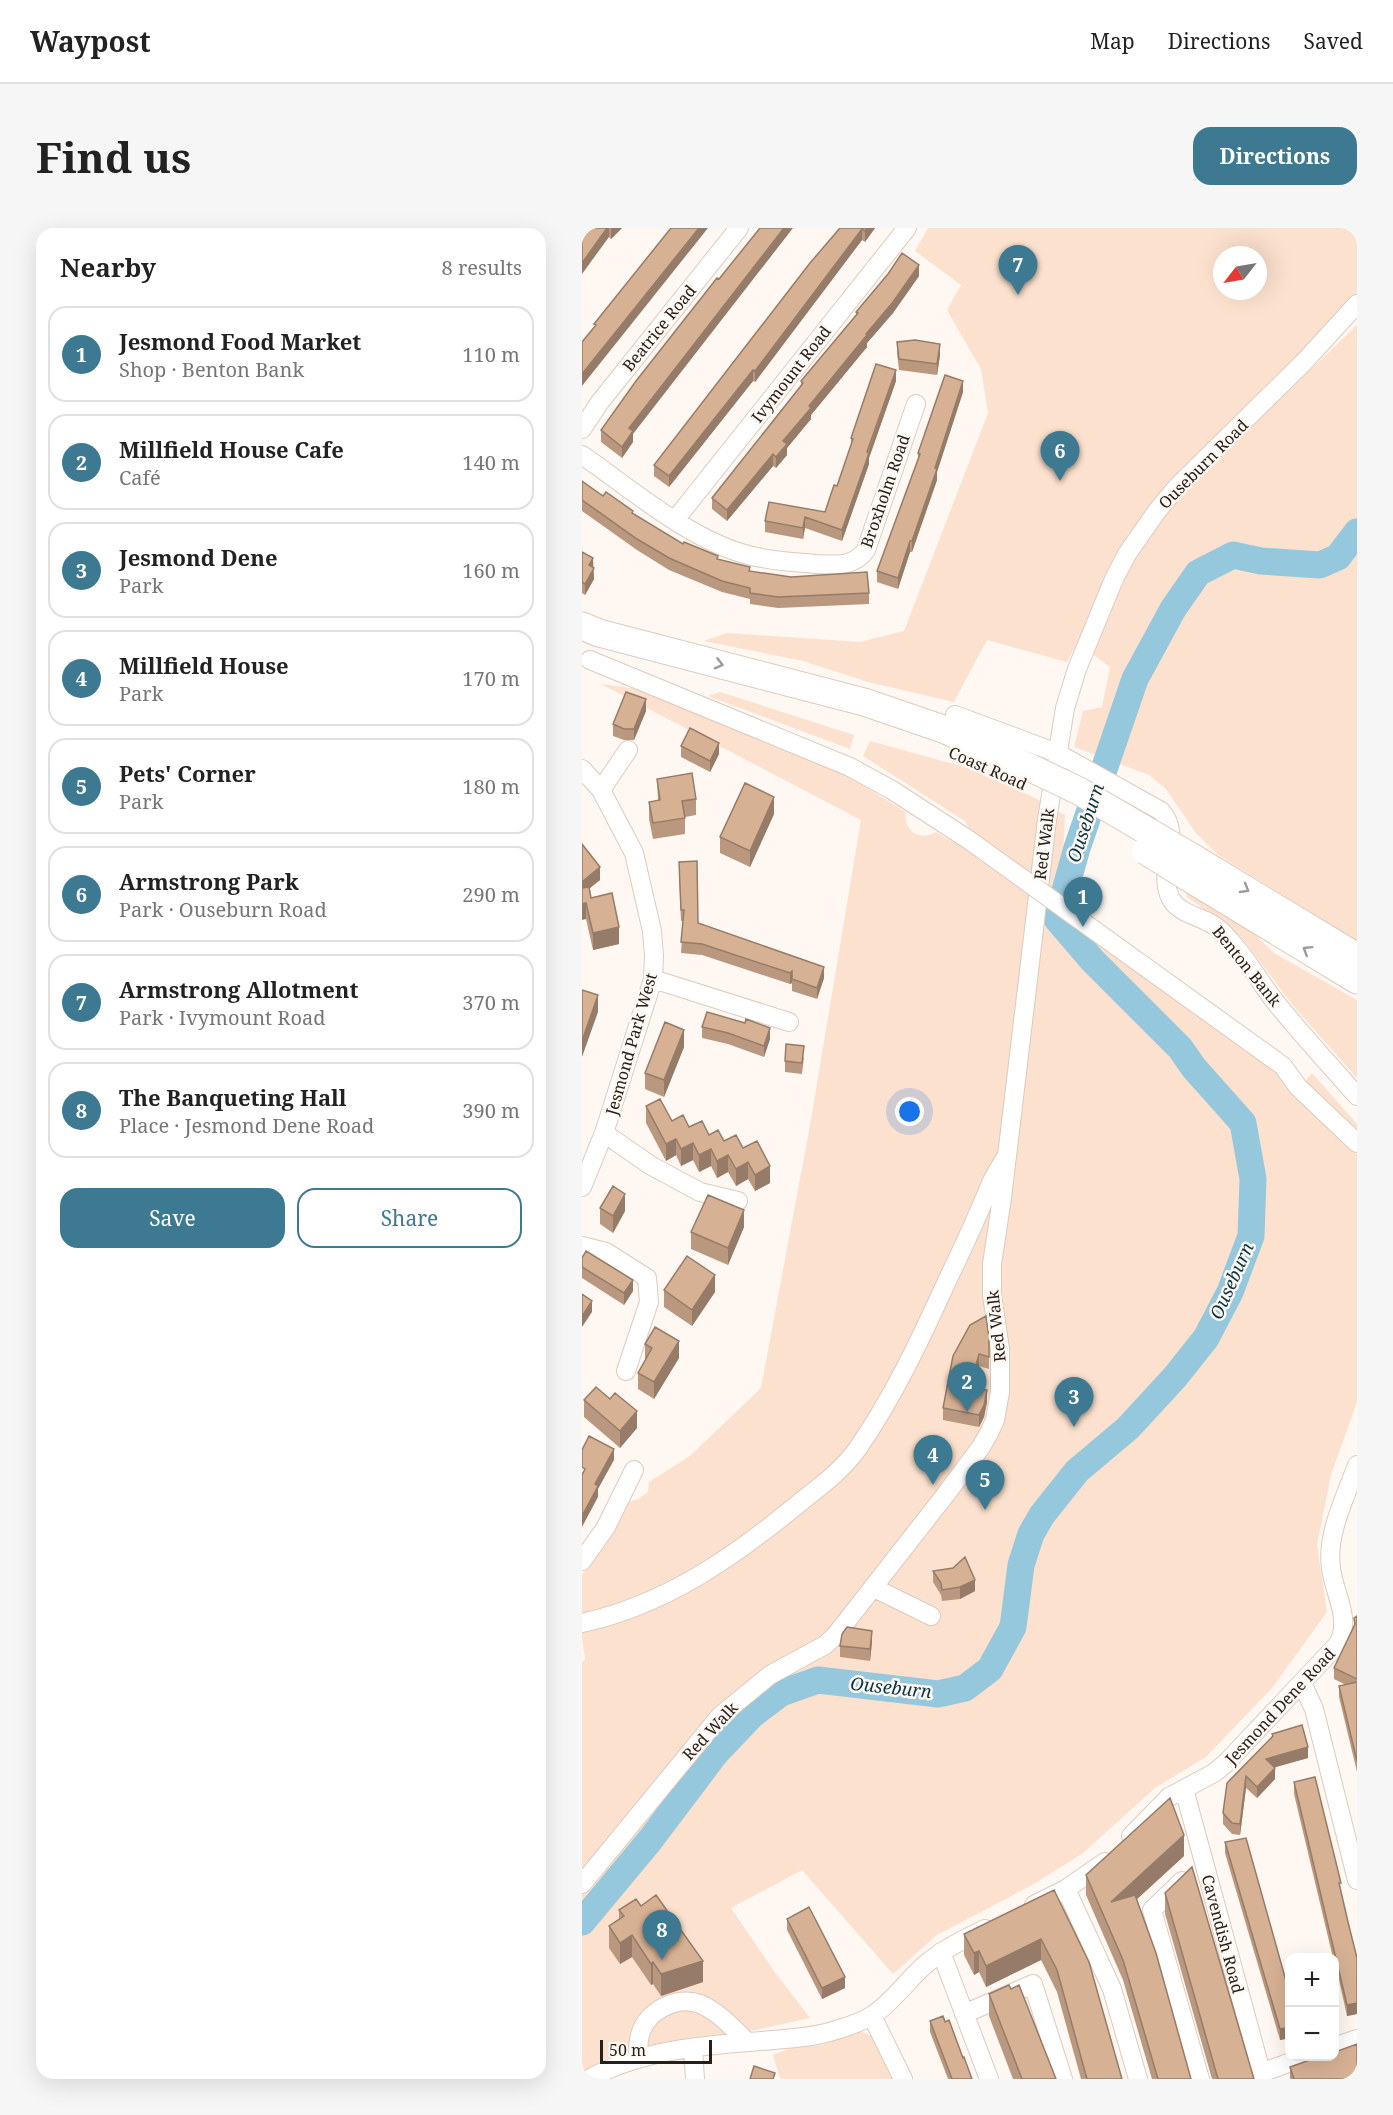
<!DOCTYPE html>
<html lang="en">
<head>
<meta charset="utf-8">
<style>
	body { margin:0; font-family:"Noto Serif",serif; background:#f6f6f6; color:#222 }
	.controls { position:absolute; right:18px; bottom:18px; display:grid; overflow:hidden; border-radius:12px; box-shadow:0 6px 24px #0002 }
	.controls button { width:54px; height:54px; display:grid; place-items:center; padding:0; border:0; border-bottom:2px solid #e0e0e0; background:#fff; color:#222; font:30px sans-serif }
	.compass { position:absolute; left:631px; top:18px; width:54px; height:54px; border-radius:50%; background:#fff; box-shadow:0 6px 24px #0002; rotate:239deg }
	.scale { position:absolute; left:18px; bottom:15px; width:112px; box-sizing:border-box; padding-left:6px; border:3px solid #26201b; border-top:0; font-size:16px; line-height:21px; white-space:nowrap; color:#26201b; -webkit-text-stroke:4px #fff8f2; paint-order:stroke }
	.you { position:absolute; left:328px; top:884px; width:21px; height:21px; margin:-15px; border:4px solid #fff; border-radius:50%; background:#1a73e8; box-shadow:0 0 0 9px #1a73e833 }
	.badge { display:grid; place-items:center; width:39px; height:39px; border-radius:50%; background:#3d7990; color:#fff; font-size:20px; font-weight:700 }
	.pin { position:absolute; translate:-50% -50px; filter:drop-shadow(0 2px 3px #0008) }
	.pin::after { content:''; position:absolute; top:32px; width:21px; height:18px; background:inherit; clip-path:polygon(0 0,100% 0,50% 100%) }
	.list { margin:0; padding:0; list-style:none }
	h2 { display:flex; justify-content:space-between; align-items:center; height:78px; margin:0; padding:0 24px; font-size:26px }
	h2 small { font-size:20px; font-weight:400; color:#767676 }
	.list li { display:grid; grid-template-columns:39px 1fr auto; gap:18px; align-items:center; box-sizing:border-box; height:96px; margin:0 12px 12px; padding:0 12px; border:2px solid #e0e0e0; border-radius:18px }
	.list b { display:block; font-size:22px; white-space:nowrap }
	.list p { margin:0; font-size:20px; white-space:nowrap; color:#767676 }
	.list em { font-size:20px; font-style:normal; color:#767676 }
	.actions { display:flex; gap:12px; padding:18px 24px }
	.actions a { flex:1; padding:14px 0; border:2px solid #3d7990; border-radius:18px; text-align:center; font-size:21px; color:#3d7990 }
	.actions .main { background:#3d7990; color:#fff }
	.map { position:relative; flex:none; width:775px; height:1851px; overflow:hidden; border-radius:18px }
	header { display:flex; align-items:center; gap:36px; box-sizing:border-box; height:84px; padding:0 30px; background:#fff; border-bottom:2px solid #e0e0e0 }
	header strong { font-size:28px }
	nav { display:flex; gap:33px; margin-inline-start:auto; font-size:21px }
	.intro { display:flex; align-items:center; justify-content:space-between; box-sizing:border-box; height:144px; padding:0 36px }
	h1 { margin:0; font-size:42px }
	.button { padding:15px 27px; border-radius:18px; background:#3d7990; color:#fff; font-size:21px; font-weight:700 }
	main { display:flex; gap:36px; padding:0 36px }
	aside { flex:1; background:#fff; border-radius:18px; box-shadow:0 6px 24px #0002 }
	.map>svg:first-child { display:block }
	.green { fill:#fce1ce; fill-rule:evenodd }
	.lines { fill:none; stroke-linecap:round; stroke-linejoin:round }
	.river { stroke:#96c8dd; stroke-width:27 }
	.minor-casing { stroke:#dccabe; stroke-width:20 }
	.highway-casing { stroke:#dccabe; stroke-width:29 }
	.minor { stroke:#fff; stroke-width:18 }
	.highway { stroke:#fff; stroke-width:27 }
	.minor-bridge-casing { stroke:#dccabe; stroke-width:20; stroke-linecap:butt }
	.highway-bridge-casing { stroke:#dccabe; stroke-width:29; stroke-linecap:butt }
	.minor-bridge { stroke:#fff; stroke-width:18 }
	.highway-bridge { stroke:#fff; stroke-width:27 }
	.wall { fill:#b9987f }
	.shaded-wall { fill:#967c68 }
	.building { fill:#d7b194; stroke:#967c68; stroke-width:1.5 }
	.oneway { stroke:#9d9b98 }
	.labels { text-anchor:middle; stroke-width:5; stroke-linejoin:round; paint-order:stroke }
	.street-label { font-size:16px; fill:#26201b; stroke:#fff8f2 }
	.water-label { font-size:18px; font-style:italic; fill:#083645; stroke:#fff8f2 }
</style>
</head>
<body>
<header>
<strong>Waypost</strong>
<nav><a>Map</a><a>Directions</a><a>Saved</a></nav>
</header>
<div class="intro"><h1>Find us</h1><a class="button">Directions</a></div>
<main>
<aside>
<h2>Nearby<small>8 results</small></h2>
<ul class="list">
<li><span class="badge">1</span><div><b>Jesmond Food Market</b><p>Shop · Benton Bank</p></div><em>110 m</em></li>
<li><span class="badge">2</span><div><b>Millfield House Cafe</b><p>Café</p></div><em>140 m</em></li>
<li><span class="badge">3</span><div><b>Jesmond Dene</b><p>Park</p></div><em>160 m</em></li>
<li><span class="badge">4</span><div><b>Millfield House</b><p>Park</p></div><em>170 m</em></li>
<li><span class="badge">5</span><div><b>Pets' Corner</b><p>Park</p></div><em>180 m</em></li>
<li><span class="badge">6</span><div><b>Armstrong Park</b><p>Park · Ouseburn Road</p></div><em>290 m</em></li>
<li><span class="badge">7</span><div><b>Armstrong Allotment</b><p>Park · Ivymount Road</p></div><em>370 m</em></li>
<li><span class="badge">8</span><div><b>The Banqueting Hall</b><p>Place · Jesmond Dene Road</p></div><em>390 m</em></li>
</ul>
<div class="actions"><a class="main">Save</a><a>Share</a></div>
</aside>
<div class="map">
<svg width="775" height="1851" viewBox="0 0 775 1851">
	<rect width="100%" height="100%" fill="#fff8f2"/>
	<path class="green" d="M346 0H775V69L617 231 503 401 485 434 405 412 372 474 286 454 221 433 122 413 145 405 278 414 322 403 406 185 399 141 365 82 379 57 333 23ZM640 27H676V63H640Z
		M775 97V713L636 627 614 605 584 561 567 547 492 519 501 483 520 479 528 439 509 425 548 334 577 289Z
		M19 456 62 462 261 545 324 584C321 603 338 614 354 604L369 613 378 615 388 602 383 593 281 528 288 513 386 540 447 567 483 587 478 687 697 844 715 869 775 926V1174L749 1247 735 1317 745 1384 690 1460 624 1529 573 1560 501 1625 452 1656 355 1707 311 1746 220 1642 149 1680 192 1743 228 1790 174 1802 107 1810 43 1825 20 1832 0 1845V1434L3 1431 0 1411V1346L16 1325 44 1275 56 1271 66 1264 67 1254 108 1228 179 1160 229 892 279 592Z
		M138 464 272 507 268 521 126 468Z
		M607 660 666 700 692 725 775 772V850L713 780 659 709 604 668Z
		M730 845 775 896V908L720 857Z
		M277 1803 292 1809 315 1851H198L191 1827 211 1819 240 1817Z"/>
	<g class="lines">
		<path class="river" d="M0 1694 69 1611 133 1526 170 1487 199 1465 236 1452 356 1466 383 1460 408 1441 431 1399 439 1337 449 1306 460 1287 495 1243 546 1200 593 1149 624 1110 648 1064 669 1008 671 951 661 895 612 840 598 820 510 732 475 691 495 620 553 451 591 381 616 345 651 327 679 333 738 337 756 329 775 304"/>
		<defs>
			<path id="minor" d="M0 201 18 174 157 0
				M0 227C49 261 108 312 166 327 188 333 211 334 234 336 254 337 272 339 284 322L334 176
				M93 292 325 0
				M8 432 268 539 310 562 387 612
				M373 487 475 525 579 583C602 608 574 644 589 671 598 688 624 688 638 702 659 722 674 748 691 771 718 805 747 836 775 868
				M0 541 19 562 52 625 70 703 72 728 71 751 22 905 0 959
				M19 562 46 522
				M71 751 207 794
				M701 838 716 859 775 915
				M22 905 68 937 118 964 156 973
				M0 1018 24 1024 65 1050 67 1074 44 1143
				M0 1333 24 1299 52 1242
				M292 1360 349 1388
				M0 1395C83 1377 152 1329 216 1276 236 1260 261 1242 276 1220 312 1168 339 1110 365 1053 381 1020 396 987 410 953L422 932
				M720 1455 732 1481 775 1652
				M602 1561 681 1851
				M549 1608 587 1569 632 1545 644 1535 756 1416C770 1391 752 1366 749 1340 744 1306 764 1268 775 1237
				M600 1653 570 1682 618 1851
				M0 1656 138 1488 188 1447 243 1417 253 1408 364 1266 399 1219 407 1205 413 1192 418 1164V1121L410 1067V1036L420 970 465 592 483 480 495 441 532 351 545 326 575 283 595 259 722 134 775 76
				M484 1661 530 1761 556 1851
				M452 1677 484 1661 523 1634
				M359 1724 407 1851
				M382 1786 451 1756 481 1851
				M290 1788 321 1851
				M752 1819 775 1811
				M111 1820 113 1851
				M56 1830C56 1823 56 1814 58 1807 64 1783 95 1767 118 1776 137 1784 151 1800 165 1814
				M679 1845 725 1828
				M7 1851C54 1824 113 1818 167 1814 196 1811 229 1811 257 1801 268 1798 281 1793 291 1787 312 1773 325 1752 344 1736 362 1721 382 1711 403 1701"/>
			<path id="highway" d="M0 398 17 405 282 474 361 501 449 540
				M613 631 775 729
				M604 648 775 752"/>
		</defs>
		<use href="#minor" class="minor-casing"/>
		<use href="#highway" class="highway-casing"/>
		<use href="#minor" class="minor"/>
		<use href="#highway" class="highway"/>
		<defs>
			<path id="minor-bridge" d="M387 612 701 838"/>
			<path id="highway-bridge" d="M449 540 497 563 613 631
				M564 623 604 648"/>
		</defs>
		<use href="#minor-bridge" class="minor-bridge-casing"/>
		<use href="#highway-bridge" class="highway-bridge-casing"/>
		<use href="#minor-bridge" class="minor-bridge"/>
		<use href="#highway-bridge" class="highway-bridge"/>
	</g>
	<path class="wall" d="M0 0H40L29 11 27 9Z
		M258 0H293L283 14 280 12 173 154 171 153 87 259 72 248V237Z
		M337 48 311 85 285 115V119L229 187V191L205 220V227L194 240 191 238 145 293 130 281V270L219 157V153L274 87V84Z
		M315 114 358 127 355 147 317 142 315 125Z
		M314 153 287 230V236L260 313 223 300 221 311 183 304V293L243 284 255 258 269 218V210Z
		M381 164 355 244V252L330 324H328L316 361 295 354V343L336 232V225Z
		M19 202 51 206V214L40 230 19 214Z
		M0 253 21 268 101 316 136 331 168 343 287 365V376L196 380 168 376V371L140 364 87 342 55 322 0 283Z
		M0 324 11 340 12 351 3 367 0 365Z
		M64 483 52 512H42L31 508V496Z
		M99 518 137 526 128 544 99 529Z
		M75 551 114 571V587L103 589V606L71 611 67 591V574L76 573Z
		M192 586 168 639 138 625V609Z
		M0 616 18 652 7 661 9 670 37 716 11 722 4 691Z
		M97 645 116 695 242 750 235 771 210 763V755L208 756 120 727 99 725 101 693H99Z
		M120 799 188 811 182 829 146 816 120 810Z
		M102 819 82 869 63 861V845Z
		M222 829 220 846 203 844V833Z
		M64 878 90 893 161 920 188 955 173 963 166 951 154 958 146 944 135 950 129 938 117 944 111 932 99 938 94 927 84 933 64 895Z
		M18 980 43 983 31 1005 18 996Z
		M162 999 146 1037 109 1021V1004Z
		M0 1030 51 1063 42 1077 0 1050Z
		M82 1062 133 1064 110 1098 82 1079Z
		M407 1110V1141L397 1138 391 1159 405 1174 402 1189 397 1199 361 1192V1180Z
		M63 1116 97 1130 72 1171 56 1161V1145L63 1132Z
		M2 1172 55 1200 38 1220 2 1189Z
		M351 1343 393 1363 378 1371 360 1373 359 1367 351 1354Z
		M775 1388V1544L757 1469V1458L764 1457 752 1451V1440L772 1398V1390Z
		M290 1414 288 1433 258 1429V1418Z
		M690 1506 726 1530 693 1539V1551L675 1570 664 1560 658 1607 650 1606 641 1596V1585L690 1509Z
		M712 1554 766 1694 775 1730V1786L765 1788 753 1734V1730H751L712 1566Z
		M643 1614 708 1767V1810L698 1812 643 1625Z
		M602 1628 555 1671 609 1851H570L541 1752 504 1667V1647Z
		M472 1662 540 1851H499L475 1764 459 1732 404 1759 397 1744 392 1747 382 1727V1706Z
		M583 1665 672 1851H630L583 1686Z
		M59 1678 121 1754 79 1768 71 1756 69 1757 50 1729 38 1736 27 1720V1698L37 1691V1682Z
		M205 1691 263 1760 240 1771 205 1702Z
		M407 1766 474 1851H431L407 1788Z
		M348 1793 381 1830 390 1851H366L348 1804Z
		M708 1839 775 1851H708Z"/>
	<path class="shaded-wall" d="M25 0H27V9L0 46V35Z
		M29 0H40L29 11Z
		M117 0H126L0 158V146Z
		M202 0H211L51 206V214L40 230V219L47 200Z
		M285 0H293L283 14V3Z
		M280 1V12L173 154V143Z
		M337 37V48L311 85 285 115V119L229 187V191L205 220V227L194 240V229L201 213 227 178Z
		M358 116V127L355 147V136Z
		M171 142V153L87 259V248Z
		M314 142V153L287 230V236L260 313V302Z
		M381 153V164L355 244V252L330 324V313Z
		M191 226V238L145 293V282Z
		M223 289V300L221 311V300Z
		M328 313V324L316 361V350Z
		M11 330 12 351 3 367V356L7 337Z
		M64 471V483L52 512V501Z
		M137 515V526L128 544V533Z
		M192 569V586L168 639V623Z
		M18 639V652L0 666V654Z
		M4 675V691L0 692V676Z
		M37 699V716L11 722V705Z
		M242 739V750L235 771V760Z
		M210 743V755L208 756V745Z
		M16 767V784L0 829V813Z
		M188 800V811L182 829V818Z
		M102 802V819L82 869V852Z
		M94 911V927L84 933V916Z
		M111 915V932L99 938V921Z
		M129 921V938L117 944V927Z
		M146 927V944L135 950V933Z
		M166 934V951L154 958V941Z
		M188 938V955L173 963V947Z
		M43 966V983L31 1005V988Z
		M162 982V999L146 1037V1020Z
		M133 1047V1064L110 1098V1082Z
		M51 1052V1063L42 1077V1065Z
		M10 1073V1084L0 1099V1088Z
		M97 1113V1130L72 1171V1154Z
		M397 1126V1138L388 1171V1159Z
		M405 1162V1174L402 1189 397 1199V1187Z
		M55 1183V1200L38 1220V1203Z
		M32 1221V1232L16 1261V1269L0 1299V1288L13 1256Z
		M393 1352V1363L378 1371V1359Z
		M290 1403V1414L288 1433V1421Z
		M726 1519V1530L684 1542V1531Z
		M693 1540V1551L675 1570V1559Z
		M664 1548V1560L658 1607V1596Z
		M602 1607V1628L529 1695V1674Z
		M50 1707V1729L38 1736V1715Z
		M459 1711V1732L404 1759V1738Z
		M397 1723V1744L392 1747V1725Z
		M121 1733V1754L79 1768V1746Z
		M71 1734V1756L69 1757V1736Z
		M263 1749V1760L240 1771V1760Z
		M775 1775V1786L765 1788V1777Z
		M708 1799V1810L698 1812V1801Z
		M775 1847V1851H764Z"/>
	<path class="building" d="M0 0H25L0 35Z
		M89 0H117L0 146V114L14 97 12 96Z
		M178 0H202L47 200 51 203 40 219 19 202 54 153 135 50 137 51Z
		M258 0H285L283 3 280 1 173 143 171 142 87 248 72 237 228 35Z
		M320 25 337 37 311 74 284 106 285 107 227 178 229 180 201 213 205 216 194 229 191 226 145 282 130 270 218 159 221 155 219 153 276 85 274 84 306 46Z
		M333 112 358 116 355 136 317 131 315 114Z
		M294 136 314 142 285 224 287 225 260 302 223 289 221 300 183 293 187 274 243 284 252 257 255 258 271 211 269 210Z
		M363 147 381 153 353 240 355 241 330 313H328L316 350 295 343 338 226 336 225Z
		M0 253 21 268 24 264 51 283 50 285 101 316 102 314 136 328 135 331 168 339 167 343 209 349 285 344 287 365 196 369 168 365V360L140 353 87 330 55 311 0 272Z
		M0 324 11 330 7 337 12 340 3 356 0 354Z
		M44 464 64 471 52 501H42L31 496Z
		M108 500 137 515 128 533 99 518Z
		M110 545 114 571 100 573 103 590 71 595 67 574 78 572 75 551Z
		M163 555 192 569 168 623 138 609Z
		M0 616 18 639 0 654Z
		M115 633 116 695 242 739 235 760 210 751V743L208 745 120 716 99 714 102 682H99L97 634Z
		M7 659 9 670 30 665 37 699 11 705 4 675 0 676V660Z
		M0 762 16 767 0 813Z
		M125 784 163 795 164 791 188 800 182 818 146 805 120 799Z
		M83 794 102 802 82 852 63 845Z
		M204 816 222 818 220 835 203 833Z
		M78 871 90 893 101 887 107 899 120 893 127 907 136 902 142 913 154 907 161 920 175 913 188 938 173 947 166 934 154 941 146 927 135 933 129 921 117 927 111 915 99 921 94 911 84 916 64 878Z
		M31 958 43 966 31 988 18 980Z
		M126 967 162 982 146 1020 109 1004Z
		M4 1023 51 1052 42 1065 0 1039V1030Z
		M105 1028 133 1047 110 1082 82 1062Z
		M0 1066 10 1073 0 1088Z
		M404 1088 407 1110V1129L397 1126 388 1159 405 1162 402 1177 397 1187 361 1180 371 1128 388 1097Z
		M73 1099 97 1113 72 1154 56 1145 70 1120 63 1116Z
		M14 1159 28 1171 33 1165 55 1183 38 1203 2 1172Z
		M7 1208 32 1221 13 1256 16 1258 0 1288V1247L3 1241 0 1239V1222Z
		M383 1329 393 1352 378 1359 360 1362 359 1355 351 1343 371 1340Z
		M775 1388V1451L752 1440 773 1396 772 1390Z
		M265 1399 290 1403 288 1421 258 1418 260 1406Z
		M775 1454V1533L757 1458Z
		M720 1497 726 1519 684 1531 693 1540 675 1559 664 1548 658 1596 650 1595 641 1585 645 1555 691 1508 690 1506Z
		M733 1549 759 1655H757L766 1694 775 1730V1775L765 1777 712 1554Z
		M588 1570 602 1607 529 1674 553 1667 574 1725 609 1851H576L541 1732 504 1647Z
		M664 1610 708 1767V1799L698 1801 643 1614Z
		M610 1639 672 1851H636L583 1665Z
		M472 1662 507 1734 540 1851H505L475 1742 459 1711 404 1738 397 1723 392 1725 382 1706Z
		M74 1667 121 1733 79 1746 71 1734 69 1736 50 1707 38 1715 27 1698 42 1688 37 1682 54 1671 59 1678Z
		M227 1679 263 1749 240 1760 205 1691Z
		M427 1757 429 1761 437 1757 474 1851H440L407 1766Z
		M361 1788 363 1794 367 1792 381 1830 382 1829 390 1851H370L348 1793Z
		M775 1816V1847L764 1851H712L708 1839 739 1828H753V1824Z
		M172 1838 193 1845 191 1851H168Z"/>
	<defs><path id="oneway-chevron" d="M-2-3.5L2.5 0L-2 3.5" fill="none" stroke-width="1.6" stroke-linecap="round" stroke-linejoin="round" transform="scale(1.5)"/></defs>
	<g class="oneway">
		<use href="#oneway-chevron" transform="translate(137 436) rotate(14)"/>
		<use href="#oneway-chevron" transform="translate(663 661) rotate(31)"/>
		<use href="#oneway-chevron" transform="translate(725 722) rotate(-148)"/>
	</g>
	<g class="labels">
		<g class="street-label">
			<text transform="translate(77 100) rotate(-51)" y="6">Beatrice Road</text>
			<text transform="translate(209 146) rotate(-52)" y="6">Ivymount Road</text>
			<text transform="translate(621 236) rotate(-45)" y="6">Ouseburn Road</text>
			<text transform="translate(303 263) rotate(-71)" y="6">Broxholm Road</text>
			<text transform="translate(406 540) rotate(24)" y="6">Coast Road</text>
			<text transform="translate(462 616) rotate(-83)" y="6">Red Walk</text>
			<text transform="translate(665 738) rotate(51)" y="6">Benton Bank</text>
			<text transform="translate(49 816) rotate(-74)" y="6">Jesmond Park West</text>
			<text transform="translate(414 1098) rotate(-96)" y="6">Red Walk</text>
			<text transform="translate(698 1478) rotate(-47)" y="6">Jesmond Dene Road</text>
			<text transform="translate(128 1503) rotate(-47)" y="6">Red Walk</text>
			<text transform="translate(641 1706) rotate(75)" y="6">Cavendish Road</text>
		</g>
		<g class="water-label">
			<text transform="translate(504 595) rotate(-72)" y="6">Ouseburn</text>
			<text transform="translate(650 1053) rotate(-66)" y="6">Ouseburn</text>
			<text transform="translate(309 1460) rotate(6)" y="6">Ouseburn</text>
		</g>
	</g>
</svg>
<div class="controls">
<button>+</button>
<button>−</button>
</div>
<svg class="compass" viewBox="-18 -18 36 36"><path d="M0-13l5 13h-10z" fill="#e53935"/><path d="M0 13l5-13h-10z" fill="#767676"/></svg>
<div class="scale">50 m</div>
<div class="you"></div>
<div class="pin badge" style="left:501px;top:699px">1</div>
<div class="pin badge" style="left:385px;top:1184px">2</div>
<div class="pin badge" style="left:492px;top:1199px">3</div>
<div class="pin badge" style="left:351px;top:1257px">4</div>
<div class="pin badge" style="left:403px;top:1282px">5</div>
<div class="pin badge" style="left:478px;top:253px">6</div>
<div class="pin badge" style="left:436px;top:67px">7</div>
<div class="pin badge" style="left:80px;top:1732px">8</div>
</div>
</main>
</body>
</html>
